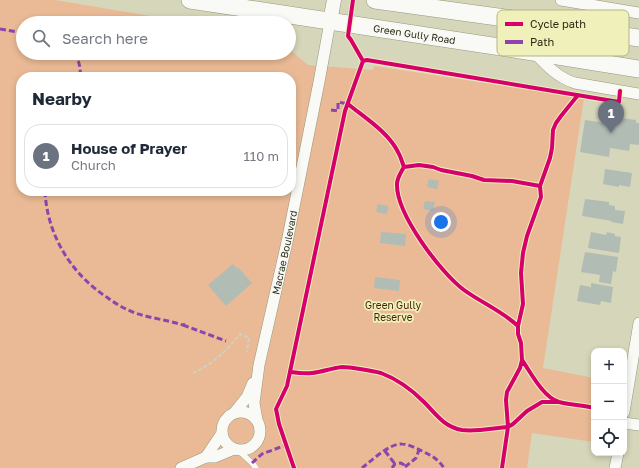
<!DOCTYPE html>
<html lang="en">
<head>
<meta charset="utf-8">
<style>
	body { margin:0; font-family:"Golos Text",sans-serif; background:#f2f2f3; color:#1f2937 }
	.controls { position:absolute; right:12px; bottom:12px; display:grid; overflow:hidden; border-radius:8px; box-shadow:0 2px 6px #0003 }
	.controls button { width:36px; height:36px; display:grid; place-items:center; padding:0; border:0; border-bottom:1px solid #e0e1e3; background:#fff; color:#1f2937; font:20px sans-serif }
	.you { position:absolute; left:441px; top:222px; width:14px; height:14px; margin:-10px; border:3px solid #fff; border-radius:50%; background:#1a73e8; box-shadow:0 0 0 6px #1a73e833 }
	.badge { display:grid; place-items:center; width:26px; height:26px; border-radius:50%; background:#66664f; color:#fff; font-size:13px; font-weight:700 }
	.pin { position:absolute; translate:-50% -33px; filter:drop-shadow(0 1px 2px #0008) }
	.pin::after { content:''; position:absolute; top:21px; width:14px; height:12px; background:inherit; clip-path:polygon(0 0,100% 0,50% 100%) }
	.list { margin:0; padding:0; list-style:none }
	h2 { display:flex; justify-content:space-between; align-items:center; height:52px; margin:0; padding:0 16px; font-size:17px }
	h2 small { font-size:13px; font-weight:400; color:#747a83 }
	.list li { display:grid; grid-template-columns:26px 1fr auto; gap:12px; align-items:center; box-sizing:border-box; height:64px; margin:0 8px 8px; padding:0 8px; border:1px solid #e0e1e3; border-radius:16px }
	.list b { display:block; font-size:15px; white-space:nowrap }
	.list p { margin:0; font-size:13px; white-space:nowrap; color:#747a83 }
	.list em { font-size:13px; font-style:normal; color:#747a83 }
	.icon { flex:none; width:22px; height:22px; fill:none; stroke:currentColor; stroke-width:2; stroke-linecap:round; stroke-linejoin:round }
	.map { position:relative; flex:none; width:639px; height:468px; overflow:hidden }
	.search { position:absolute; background:#fff; box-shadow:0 2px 6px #0003; left:16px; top:16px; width:280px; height:44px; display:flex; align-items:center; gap:10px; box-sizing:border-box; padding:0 14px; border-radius:22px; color:#747a83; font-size:15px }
	.panel { position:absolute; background:#fff; box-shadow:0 2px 6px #0003; left:16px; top:72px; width:280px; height:124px; border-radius:16px }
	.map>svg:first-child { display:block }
	.green { fill:#e9ba95; fill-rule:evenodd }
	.building { fill:#b1bcb4 }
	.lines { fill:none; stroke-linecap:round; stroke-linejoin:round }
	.service-casing { stroke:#979780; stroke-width:6 }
	.minor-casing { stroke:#979780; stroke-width:12 }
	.tertiary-casing { stroke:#979780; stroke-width:15 }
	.primary-casing { stroke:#979780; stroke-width:18 }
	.path { stroke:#d0d0c7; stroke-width:2; stroke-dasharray:4 2; stroke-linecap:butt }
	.service { stroke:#f9f9f5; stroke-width:5.5 }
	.minor { stroke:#f9f9f5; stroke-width:11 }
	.tertiary { stroke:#f9f9f5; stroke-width:14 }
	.primary { stroke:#f9f9f5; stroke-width:17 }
	.quiet { stroke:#8e44ad; stroke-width:3; stroke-dasharray:6 3; stroke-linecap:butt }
	.cycleway-casing { stroke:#f0f0ba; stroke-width:6 }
	.cycleway { stroke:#d6006c; stroke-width:4 }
	.labels { text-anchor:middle; stroke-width:3.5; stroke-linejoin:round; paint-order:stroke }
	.street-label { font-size:10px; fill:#2a2a15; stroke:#f0f0ba }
	.park-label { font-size:10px; fill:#451f08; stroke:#f0f0ba }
	.key { fill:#f0f0ba; stroke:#b5b588; stroke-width:1 }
	.key-label { font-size:11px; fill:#2a2a15 }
</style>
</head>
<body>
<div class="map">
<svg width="639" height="468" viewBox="0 0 639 468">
	<rect width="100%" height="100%" fill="#d6d6ba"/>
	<path class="green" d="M0 0H55L192 23H23V53H289V49L308 65 373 70 374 66 584 98 543 368 594 378V442L532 433 527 468H0ZM21 77H291V191H21Z"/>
	<path class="building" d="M606 116 636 120V123H639V145L630 144 629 151 610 148 609 157 580 152 585 120 605 123Z
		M605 169 632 173 630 187 619 185V187L603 184Z
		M429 179 439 181 437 189 427 187Z
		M585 199 609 202V205L615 206V210L625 211 623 224 611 222 612 221 582 216Z
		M425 201 435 202 433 211 423 209Z
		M378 204 388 206 387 214 376 212Z
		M381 232 406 234 405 246 380 243Z
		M591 232 606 235 607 232 615 234V236L621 237 619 253 588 248Z
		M585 252 618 257 616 272 613 271 611 284 599 282 600 275 581 272Z
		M233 264 238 269 239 268 252 283 226 306 208 285Z
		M375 277 400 280 399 291 374 288Z
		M591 283 613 287 611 303 601 301 600 305 577 301 580 285 591 287Z"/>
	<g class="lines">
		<defs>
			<path id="service" d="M238 450 252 463 256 468"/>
			<g id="minor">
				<path d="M561 0 639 13"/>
				<path d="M534 52C546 65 558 78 575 83L639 94"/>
				<circle cx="241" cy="431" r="19"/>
				<path d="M235 412 247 397 253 383"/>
				<path d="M624 412 639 323"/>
				<path id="s1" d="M257 420 254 403 259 365 287 242 319 82 330 22"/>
				<path d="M624 423 639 425"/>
				<path d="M206 457 222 433"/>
				<path d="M181 468 206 457H215L234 449"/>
				<path d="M615 468 618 453"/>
			</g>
			<path id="tertiary" d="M330 22 334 0"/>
			<g id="primary">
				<path id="s2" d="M190 0 533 52 639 69"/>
				<path d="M375 0 505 18 639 38"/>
			</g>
		</defs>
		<use href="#service" class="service-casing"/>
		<use href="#minor" class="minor-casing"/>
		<use href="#tertiary" class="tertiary-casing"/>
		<use href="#primary" class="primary-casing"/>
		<path class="path" d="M193 373C212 365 227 350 240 334L249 338 247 352"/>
		<use href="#service" class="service"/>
		<use href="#minor" class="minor"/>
		<use href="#tertiary" class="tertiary"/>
		<use href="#primary" class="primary"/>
		<path class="quiet" d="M0 29 23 33
			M74 53C79 60 81 68 80 77
			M331 110 338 111V102L348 104
			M45 191C47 235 71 274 108 298 116 304 125 309 135 313 150 318 167 320 183 325L185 324
			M183 325 226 341
			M385 451 395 464
			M252 463 262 454 286 445
			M405 467 416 458 419 450
			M362 468C371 461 390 443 402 444 408 444 416 448 422 451 432 456 438 459 444 468
			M392 468 395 464 401 463 404 465 406 468"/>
		<defs>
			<path id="cycleway" d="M363 61 367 60 619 102 620 91
				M348 104C365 118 388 132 398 152 401 157 402 162 404 167
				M518 326C502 311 482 303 464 290 441 273 396 214 397 184 397 178 401 172 404 167L419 165 433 167 441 170 472 176 484 180 512 181 540 186
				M522 360C531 373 543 397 559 402 570 405 583 405 594 408
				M291 372C298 373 305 374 312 373 322 372 332 368 342 367 350 367 373 371 381 373 397 379 412 390 424 402 436 414 444 427 462 430 476 432 494 428 508 427L513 424 527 411 542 402H558
				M294 468 279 424 276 409 287 386 345 111 363 61 351 40 348 36 353 0
				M502 468 508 427 506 400 507 392 520 368 522 360 521 343 518 334V326L523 304 521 273 523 253 527 236 541 197 540 186 550 158 552 148 553 130 556 123 561 116 578 95"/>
		</defs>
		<use href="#cycleway" class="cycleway-casing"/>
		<use href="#cycleway" class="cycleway"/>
	</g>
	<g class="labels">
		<g class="street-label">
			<text dy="4" stroke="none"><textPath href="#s2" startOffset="227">Green Gully Road</textPath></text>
			<text dy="4" stroke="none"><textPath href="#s1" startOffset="171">Macrae Boulevard</textPath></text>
		</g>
		<g class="park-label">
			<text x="393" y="309">Green Gully<tspan x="393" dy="12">Reserve</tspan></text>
		</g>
	</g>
	<rect x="497" y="10" width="132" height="46" rx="6" class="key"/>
	<rect x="505" y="22" width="18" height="4" fill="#d6006c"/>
	<rect x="505" y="40" width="18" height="4" fill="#8e44ad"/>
	<g class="key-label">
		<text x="530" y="28">Cycle path</text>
		<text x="530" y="46">Path</text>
	</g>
</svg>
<div class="controls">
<button>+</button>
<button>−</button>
<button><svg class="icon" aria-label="locate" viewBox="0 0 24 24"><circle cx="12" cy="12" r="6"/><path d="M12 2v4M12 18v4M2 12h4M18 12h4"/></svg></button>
</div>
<div class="you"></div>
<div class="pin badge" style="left:611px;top:133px;background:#6b7280">1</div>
<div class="search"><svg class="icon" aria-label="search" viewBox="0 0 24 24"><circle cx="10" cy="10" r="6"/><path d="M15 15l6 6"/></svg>Search here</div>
<section class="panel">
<h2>Nearby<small></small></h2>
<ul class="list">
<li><span class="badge" style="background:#6b7280">1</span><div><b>House of Prayer</b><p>Church</p></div><em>110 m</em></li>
</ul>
</section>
</div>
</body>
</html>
